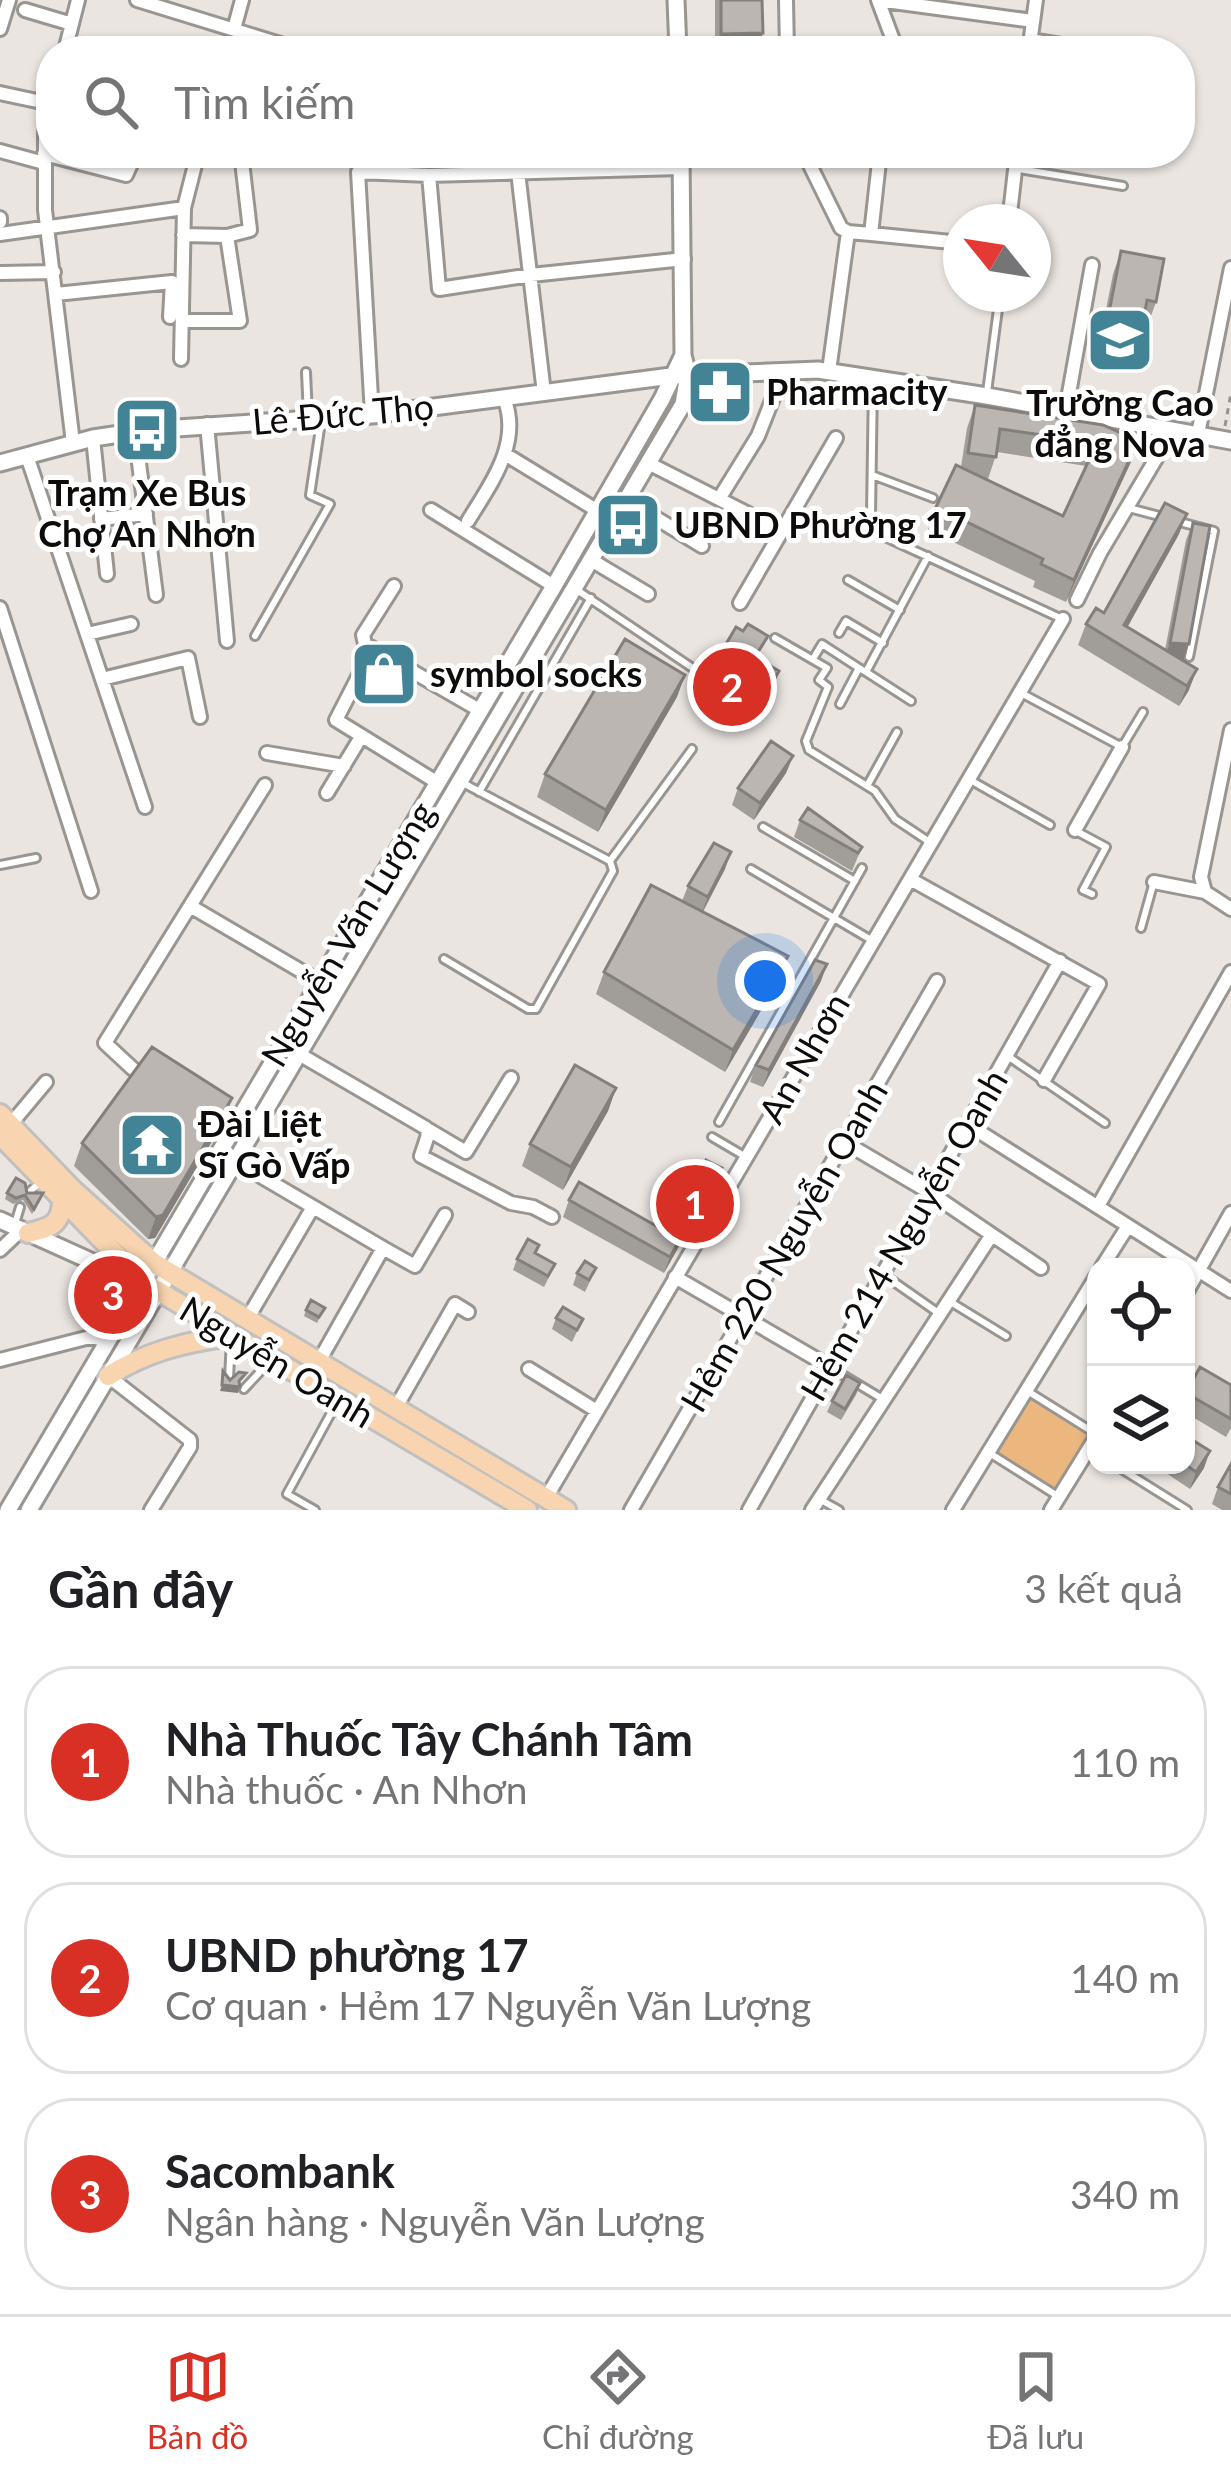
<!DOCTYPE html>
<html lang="vi">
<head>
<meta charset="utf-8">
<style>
	body { margin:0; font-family:Lato,sans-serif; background:#f2f2f2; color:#202124 }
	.controls { position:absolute; right:36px; bottom:36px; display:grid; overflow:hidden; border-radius:24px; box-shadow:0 3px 9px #0004 }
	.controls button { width:108px; height:108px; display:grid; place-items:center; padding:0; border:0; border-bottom:3px solid #e0e0e0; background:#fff; color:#202124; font:60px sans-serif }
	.compass { position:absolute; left:943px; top:204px; width:108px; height:108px; border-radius:50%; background:#fff; box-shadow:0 3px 9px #0004; rotate:300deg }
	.you { position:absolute; left:765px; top:981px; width:42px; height:42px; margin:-30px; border:9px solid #fff; border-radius:50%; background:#1a73e8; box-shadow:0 0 0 18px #1a73e833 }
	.badge { display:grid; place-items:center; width:78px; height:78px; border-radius:50%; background:#d93025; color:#fff; font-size:39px; font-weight:700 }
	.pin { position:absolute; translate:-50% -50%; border:6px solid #fff; box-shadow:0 3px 12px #0006 }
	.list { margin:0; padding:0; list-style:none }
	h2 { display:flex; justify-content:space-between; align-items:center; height:156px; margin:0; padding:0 48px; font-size:51px }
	h2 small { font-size:39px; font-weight:400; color:#757577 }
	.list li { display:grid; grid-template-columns:78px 1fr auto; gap:36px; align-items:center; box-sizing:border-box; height:192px; margin:0 24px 24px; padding:0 24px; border:3px solid #e0e0e0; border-radius:48px }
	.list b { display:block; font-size:45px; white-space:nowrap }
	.list p { margin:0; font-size:39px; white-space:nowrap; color:#757577 }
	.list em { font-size:39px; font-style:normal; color:#757577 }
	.icon { flex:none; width:66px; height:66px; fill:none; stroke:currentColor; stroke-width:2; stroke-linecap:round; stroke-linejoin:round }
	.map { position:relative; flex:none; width:1231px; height:1510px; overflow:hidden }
	.search { position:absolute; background:#fff; box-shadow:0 3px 9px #0004; left:36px; right:36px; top:36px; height:132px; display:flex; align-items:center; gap:30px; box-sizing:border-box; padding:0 42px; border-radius:48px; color:#757577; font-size:45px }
	.sheet { height:804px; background:#fff }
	nav { display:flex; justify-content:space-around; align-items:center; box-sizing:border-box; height:168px; border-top:3px solid #e0e0e0; background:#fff; font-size:33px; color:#757577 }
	nav a { display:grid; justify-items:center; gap:6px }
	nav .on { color:#d93025 }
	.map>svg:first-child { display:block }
	.green { fill:#ecb77f }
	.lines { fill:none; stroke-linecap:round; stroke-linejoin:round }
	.service-casing { stroke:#999591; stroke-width:12 }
	.minor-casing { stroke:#999591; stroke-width:18 }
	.tertiary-casing { stroke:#999591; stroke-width:21 }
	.primary-casing { stroke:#c0c0c0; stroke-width:24 }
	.path { stroke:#979390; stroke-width:3; stroke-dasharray:6 6; stroke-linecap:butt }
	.service { stroke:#fff; stroke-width:6 }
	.minor { stroke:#fff; stroke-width:12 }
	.tertiary { stroke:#fff; stroke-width:15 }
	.primary { stroke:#f8d5b0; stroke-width:18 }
	.wall { fill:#a19d99; fill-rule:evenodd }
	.shaded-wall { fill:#837f7d }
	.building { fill:#bbb6b2; stroke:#837f7d; stroke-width:3 }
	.labels { text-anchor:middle; stroke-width:10; stroke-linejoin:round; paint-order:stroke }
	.poi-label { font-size:36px; font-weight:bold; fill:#0e0c0b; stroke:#fff; text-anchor:start }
	.street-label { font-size:36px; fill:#0e0c0b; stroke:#fff }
</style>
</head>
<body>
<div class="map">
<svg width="1231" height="1510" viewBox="0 0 1231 1510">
	<rect width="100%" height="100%" fill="#eae5e1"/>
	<path class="green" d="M1028 1395 1090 1433 1056 1489 994 1451Z"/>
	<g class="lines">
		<defs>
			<path id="service" d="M609 51 610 46H674
				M1085 153 1110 159
				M1019 169 1123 186
				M306 372 308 416
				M873 382 871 514 883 536 1060 618
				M987 392 1000 294
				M872 475 933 498
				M1129 508 1163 517
				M1176 521 1214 531 1189 657
				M848 580 900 610
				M577 590 697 671
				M839 633 846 621 883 643
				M255 636 330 504 310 495 321 422
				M775 638 827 668 819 680 828 687 806 741 809 750 875 791 895 819 931 843
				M813 659 822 644 859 668
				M866 672 911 701
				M1023 694 1122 747 1143 712
				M840 704 859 668 866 672 928 556
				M972 781 1050 825
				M463 783 610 861
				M867 786 897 732
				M479 792 591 598
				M763 827 855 881
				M1078 832 1106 847 1083 890 1092 894
				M0 865 36 858
				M751 869 873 941
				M1141 928 1153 885
				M444 959 528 1009H536L613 871 610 861 692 749
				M1009 1057 1105 1123
				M719 1122 862 868
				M712 1137 746 1157
				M29 1192 41 1182
				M14 1227 20 1207
				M884 1275 937 1312
				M949 1301 1006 1336
				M831 1368 881 1398
				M229 1378 231 1340
				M244 1389 270 1361
				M1029 1392 1096 1434
				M991 1454 1056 1495
				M1115 1465 1187 1510
				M821 1500 839 1510
				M315 1510 287 1494 336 1404"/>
			<path id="minor" d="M137 0 303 51
				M786 0 787 51
				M878 0 1033 21
				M878 0 893 40 892 51
				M25 10 72 24
				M0 29 9 0
				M234 29 242 0
				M1030 40 1098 51
				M65 51 78 0
				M1029 51 1036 0
				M0 93 51 104
				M51 108 45 133V210L73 443
				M0 151 44 163
				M804 153 841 228 848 232
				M44 154 126 175 136 153
				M518 172 544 393
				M429 175 439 289 531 275 684 259
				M0 218V222
				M1009 222 1017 153
				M0 234 184 208
				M871 234 961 243
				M183 235 227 236 250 230 241 153
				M0 273 54 272
				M56 294 172 282 170 317
				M182 321H240L227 236
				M181 359 184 208 198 153
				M829 371 848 232 871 234 880 153
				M1066 410 1092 265
				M372 415 358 172 429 175 681 168
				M207 424 227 641
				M135 432 156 595
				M1198 434 1231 268
				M93 438 107 574
				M505 454 598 511
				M27 456 145 807
				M648 463 782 531
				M719 499 758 436 784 370
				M626 500 702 546
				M431 510 554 586
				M101 519 146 514
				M468 521C491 483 522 443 504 398
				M591 560 648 594
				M394 586 363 635 365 644 481 711
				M1077 600 1100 553 1173 430
				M740 603 836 438
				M0 608 91 891
				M87 634 131 624
				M372 650 336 720 438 783
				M102 679 188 658 200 717
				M1231 730 1201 877 1205 892 1231 909
				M267 753 344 766
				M327 793 361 737
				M1075 830 1122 747
				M910 879 1099 984 1044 1080
				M1154 882 1205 892
				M190 906 325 985
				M299 1054 426 1128 428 1135 421 1156 511 1203 533 1207 552 1217
				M133 1069 105 1043 265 785
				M967 1124 1231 1291
				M10 1125 46 1082
				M427 1129 466 1152 511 1078
				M844 1142 929 1192 1041 1268
				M235 1161 383 1248
				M1098 1206 1231 972
				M0 1250 21 1230
				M1102 1267 1128 1226
				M675 1277 830 1367
				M1186 1293 1231 1213
				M246 1321 313 1207
				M0 1360 90 1337 108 1341
				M318 1363 383 1248 415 1266 445 1215
				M529 1369 597 1411
				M108 1376 190 1440V1447L151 1510
				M395 1409 455 1304 468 1312
				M546 1498 1063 619
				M631 1510 937 981
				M749 1510 1060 961
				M812 1510 991 1236
				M953 1510 1096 1277
				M1051 1510 1096 1437"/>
			<path id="tertiary" d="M676 0 678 51
				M0 463 93 438 147 430 372 415 671 376 818 370 987 396 1231 441
				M0 1220 95 1263 118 1259
				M8 1510 554 586 662 399 683 355
				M29 1510 683 404 688 375 683 355 681 153"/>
			<path id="primary" d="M0 1114 73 1190 154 1263 566 1510
				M0 1135 143 1282 527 1510
				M28 1233C51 1228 62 1224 62 1199
				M108 1376C148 1351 185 1342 231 1336"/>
		</defs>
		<use href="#service" class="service-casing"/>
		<use href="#minor" class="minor-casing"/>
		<use href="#tertiary" class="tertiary-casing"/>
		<use href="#primary" class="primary-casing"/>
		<path class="path" d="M1225 426 1231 393"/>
		<use href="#service" class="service"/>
		<use href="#minor" class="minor"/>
		<use href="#tertiary" class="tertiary"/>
		<use href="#primary" class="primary"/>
	</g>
	<path class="wall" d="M715 0H762L763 33 757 50 715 51Z
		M1121 251 1156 302 1148 324 1143 323 1138 349 1129 372 1095 365 1113 274Z
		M975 405 1138 441 1130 464 1066 602 1033 587 1035 581 928 530 936 507 961 467 967 428ZM997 452 1086 466 1063 516 988 479Z
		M1193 523 1189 644 1183 661 1189 690 1179 706 1078 645 1086 624 1104 613 1179 534 1127 627 1165 650 1186 540Z
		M759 659 771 694 752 726 701 696 709 673Z
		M677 697 598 832 537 797 545 774Z
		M793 756 786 773 754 820 732 805 738 788Z
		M800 820 862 847 852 871 794 837Z
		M725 869 703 912 788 956 780 978 725 1072 596 994 604 972 682 901 688 886Z
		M821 981 763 1087 750 1082 756 1065Z
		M616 1088 608 1111 563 1190 522 1166 530 1144Z
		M232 1098 224 1121 155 1238 148 1239 74 1166 82 1143Z
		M697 1176 718 1180 708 1196 693 1187Z
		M7 1193H27L41 1199 32 1214 23 1200 13 1204 5 1199Z
		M569 1200 665 1231 693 1216 687 1232 664 1273 563 1217Z
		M536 1254 550 1275 544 1287 513 1270 517 1259Z
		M596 1268 585 1292 573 1285 577 1273Z
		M306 1310 322 1313 317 1323 304 1316Z
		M556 1318 583 1319 572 1342 552 1329Z
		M860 1383 856 1395 841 1420 827 1412 832 1401Z
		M1231 1385V1428L1226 1437 1186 1413V1390Z
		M1231 1464V1510H1222L1212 1504 1218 1487Z
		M1154 1465H1186L1204 1468 1190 1489Z"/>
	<path class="shaded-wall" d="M763 33 757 50 715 51 721 34Z
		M1138 441 1130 464 1066 602 1074 580Z
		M1187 514 1179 534 1117 646 1124 625Z
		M1170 643 1189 644 1183 661 1163 660Z
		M1197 669 1189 690 1179 706 1187 686Z
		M779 671 771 694 752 726 760 703Z
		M685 675 677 697 598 832 606 810Z
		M793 756 786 773 754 820 760 803Z
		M731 852 725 869 701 914 708 897Z
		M788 956 780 978 725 1072 733 1050Z
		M827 964 821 981 763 1087 769 1070Z
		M616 1088 608 1111 563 1190 571 1167Z
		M232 1098 224 1121 155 1238 148 1239 156 1217Z
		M693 1216 687 1232 664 1273 670 1257Z
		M222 1385 240 1387 238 1393 220 1391Z
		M1210 1451 1204 1468 1190 1489 1196 1472Z"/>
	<path class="building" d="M721 0H762L763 33 721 34Z
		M1121 251 1164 259 1156 302 1147 300 1138 349 1103 343Z
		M975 405 1103 425 1138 441 1074 580 1041 564 1043 559 936 507 956 465 1063 516 1097 443 1000 429 996 457 968 453Z
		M1165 503 1187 514 1124 625 1197 669 1187 686 1086 624 1096 608 1104 613Z
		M1193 523 1210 526 1189 644 1170 643Z
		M748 624 768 636 755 657 779 671 760 703 709 673 736 627 743 631Z
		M625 639 685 675 606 810 545 774Z
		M771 741 793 756 760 803 738 788Z
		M808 808 862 847 858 853 800 820Z
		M714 843 731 852 708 897 688 886Z
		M651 885 788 956 733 1050 604 972Z
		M815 960 827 964 769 1070 756 1065Z
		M152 1047 232 1098 163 1215 156 1217 82 1143Z
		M575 1065 616 1088 571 1167 530 1144Z
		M706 1160 722 1168 712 1185 697 1176Z
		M16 1178 25 1183 27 1193H43L34 1209 25 1195 16 1198 7 1193Z
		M579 1182 665 1231 678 1207 693 1216 670 1257 569 1200Z
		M528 1239 539 1245 535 1253 555 1264 548 1276 517 1259Z
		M585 1261 596 1268 589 1280 577 1273Z
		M311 1300 325 1308 319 1317 306 1310Z
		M563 1307 583 1319 577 1330 556 1318Z
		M1200 1367 1231 1385V1419L1186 1393Z
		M223 1371 230 1380 239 1372 246 1373 239 1381 240 1387 222 1385Z
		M846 1375 860 1383 845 1409 832 1401Z
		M1186 1436 1210 1451 1196 1472 1186 1465Z
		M1231 1464V1494L1218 1487Z"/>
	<defs>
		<symbol id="university-square" viewBox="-11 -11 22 22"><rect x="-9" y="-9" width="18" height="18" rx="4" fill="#428495" stroke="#fff"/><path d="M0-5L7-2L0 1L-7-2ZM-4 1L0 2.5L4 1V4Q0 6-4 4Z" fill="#fff"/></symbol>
		<symbol id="pharmacy-square" viewBox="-11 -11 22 22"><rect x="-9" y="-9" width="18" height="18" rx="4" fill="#428495" stroke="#fff"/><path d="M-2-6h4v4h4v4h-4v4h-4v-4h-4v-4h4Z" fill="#fff"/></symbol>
		<symbol id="bus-square" viewBox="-11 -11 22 22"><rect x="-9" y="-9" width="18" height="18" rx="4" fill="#428495" stroke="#fff"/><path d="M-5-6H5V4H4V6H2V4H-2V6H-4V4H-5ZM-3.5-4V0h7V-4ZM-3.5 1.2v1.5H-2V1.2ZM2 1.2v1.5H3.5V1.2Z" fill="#fff"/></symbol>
		<symbol id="shop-square" viewBox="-11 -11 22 22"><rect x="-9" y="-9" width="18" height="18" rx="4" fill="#428495" stroke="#fff"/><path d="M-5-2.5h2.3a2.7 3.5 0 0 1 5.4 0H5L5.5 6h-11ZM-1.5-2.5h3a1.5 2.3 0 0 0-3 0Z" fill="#fff"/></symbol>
		<symbol id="temple-square" viewBox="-11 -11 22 22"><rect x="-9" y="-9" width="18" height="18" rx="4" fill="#428495" stroke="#fff"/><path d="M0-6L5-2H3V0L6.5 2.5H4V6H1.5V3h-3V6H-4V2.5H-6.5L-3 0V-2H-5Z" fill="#fff"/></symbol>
	</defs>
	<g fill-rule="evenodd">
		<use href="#university-square" x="1082" y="302" width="76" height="76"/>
		<use href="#pharmacy-square" x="682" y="354" width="76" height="76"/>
		<use href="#bus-square" x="109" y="392" width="76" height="76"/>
		<use href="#bus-square" x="590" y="487" width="76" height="76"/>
		<use href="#shop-square" x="346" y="636" width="76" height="76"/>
		<use href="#temple-square" x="114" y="1107" width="76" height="76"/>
	</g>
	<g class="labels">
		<g class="poi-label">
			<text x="766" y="405">Pharmacity</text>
			<text x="1120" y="416" text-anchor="middle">Trường Cao<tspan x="1120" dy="41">đẳng Nova</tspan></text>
			<text x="147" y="506" text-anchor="middle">Trạm Xe Bus<tspan x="147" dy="41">Chợ An Nhơn</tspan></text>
			<text x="674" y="538">UBND Phường 17</text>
			<text x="430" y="687">symbol socks</text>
			<text x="198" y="1137">Đài Liệt<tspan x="198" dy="41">Sĩ Gò Vấp</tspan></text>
		</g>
		<g class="street-label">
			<text transform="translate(343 414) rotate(-5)" y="13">Lê Đức Thọ</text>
			<text transform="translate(348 934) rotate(-59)" y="13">Nguyễn Văn Lượng</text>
			<text transform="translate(804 1058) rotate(-60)" y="13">An Nhơn</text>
			<text transform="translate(904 1235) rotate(-60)" y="13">Hẻm 214 Nguyễn Oanh</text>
			<text transform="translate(784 1246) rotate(-60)" y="13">Hẻm 220 Nguyễn Oanh</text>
			<text transform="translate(277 1362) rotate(31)" y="13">Nguyễn Oanh</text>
		</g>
	</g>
</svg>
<div class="controls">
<button><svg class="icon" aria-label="locate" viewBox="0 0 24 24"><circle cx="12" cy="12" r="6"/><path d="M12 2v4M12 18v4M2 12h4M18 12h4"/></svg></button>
<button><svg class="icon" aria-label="layers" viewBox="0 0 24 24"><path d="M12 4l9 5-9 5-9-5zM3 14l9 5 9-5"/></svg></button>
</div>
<svg class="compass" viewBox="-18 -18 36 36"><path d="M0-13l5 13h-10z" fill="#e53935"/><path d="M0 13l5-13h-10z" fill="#757577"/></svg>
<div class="you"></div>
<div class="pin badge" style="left:695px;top:1204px">1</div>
<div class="pin badge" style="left:732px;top:687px">2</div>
<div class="pin badge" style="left:113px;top:1295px">3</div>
<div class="search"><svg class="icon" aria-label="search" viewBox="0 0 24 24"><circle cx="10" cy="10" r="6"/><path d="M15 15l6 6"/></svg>Tìm kiếm</div>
</div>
<section class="sheet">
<h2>Gần đây<small>3 kết quả</small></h2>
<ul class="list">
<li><span class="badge">1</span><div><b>Nhà Thuốc Tây Chánh Tâm</b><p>Nhà thuốc · An Nhơn</p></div><em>110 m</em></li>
<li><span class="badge">2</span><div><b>UBND phường 17</b><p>Cơ quan · Hẻm 17 Nguyễn Văn Lượng</p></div><em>140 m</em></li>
<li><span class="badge">3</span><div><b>Sacombank</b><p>Ngân hàng · Nguyễn Văn Lượng</p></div><em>340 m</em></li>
</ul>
</section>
<nav>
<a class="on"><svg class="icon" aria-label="map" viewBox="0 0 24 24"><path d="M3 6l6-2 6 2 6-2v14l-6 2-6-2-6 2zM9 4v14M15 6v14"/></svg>Bản đồ</a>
<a><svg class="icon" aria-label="directions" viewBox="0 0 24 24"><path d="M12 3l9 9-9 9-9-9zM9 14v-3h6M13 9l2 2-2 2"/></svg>Chỉ đường</a>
<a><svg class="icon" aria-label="saved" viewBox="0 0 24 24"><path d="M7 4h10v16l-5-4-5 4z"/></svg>Đã lưu</a>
</nav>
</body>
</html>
